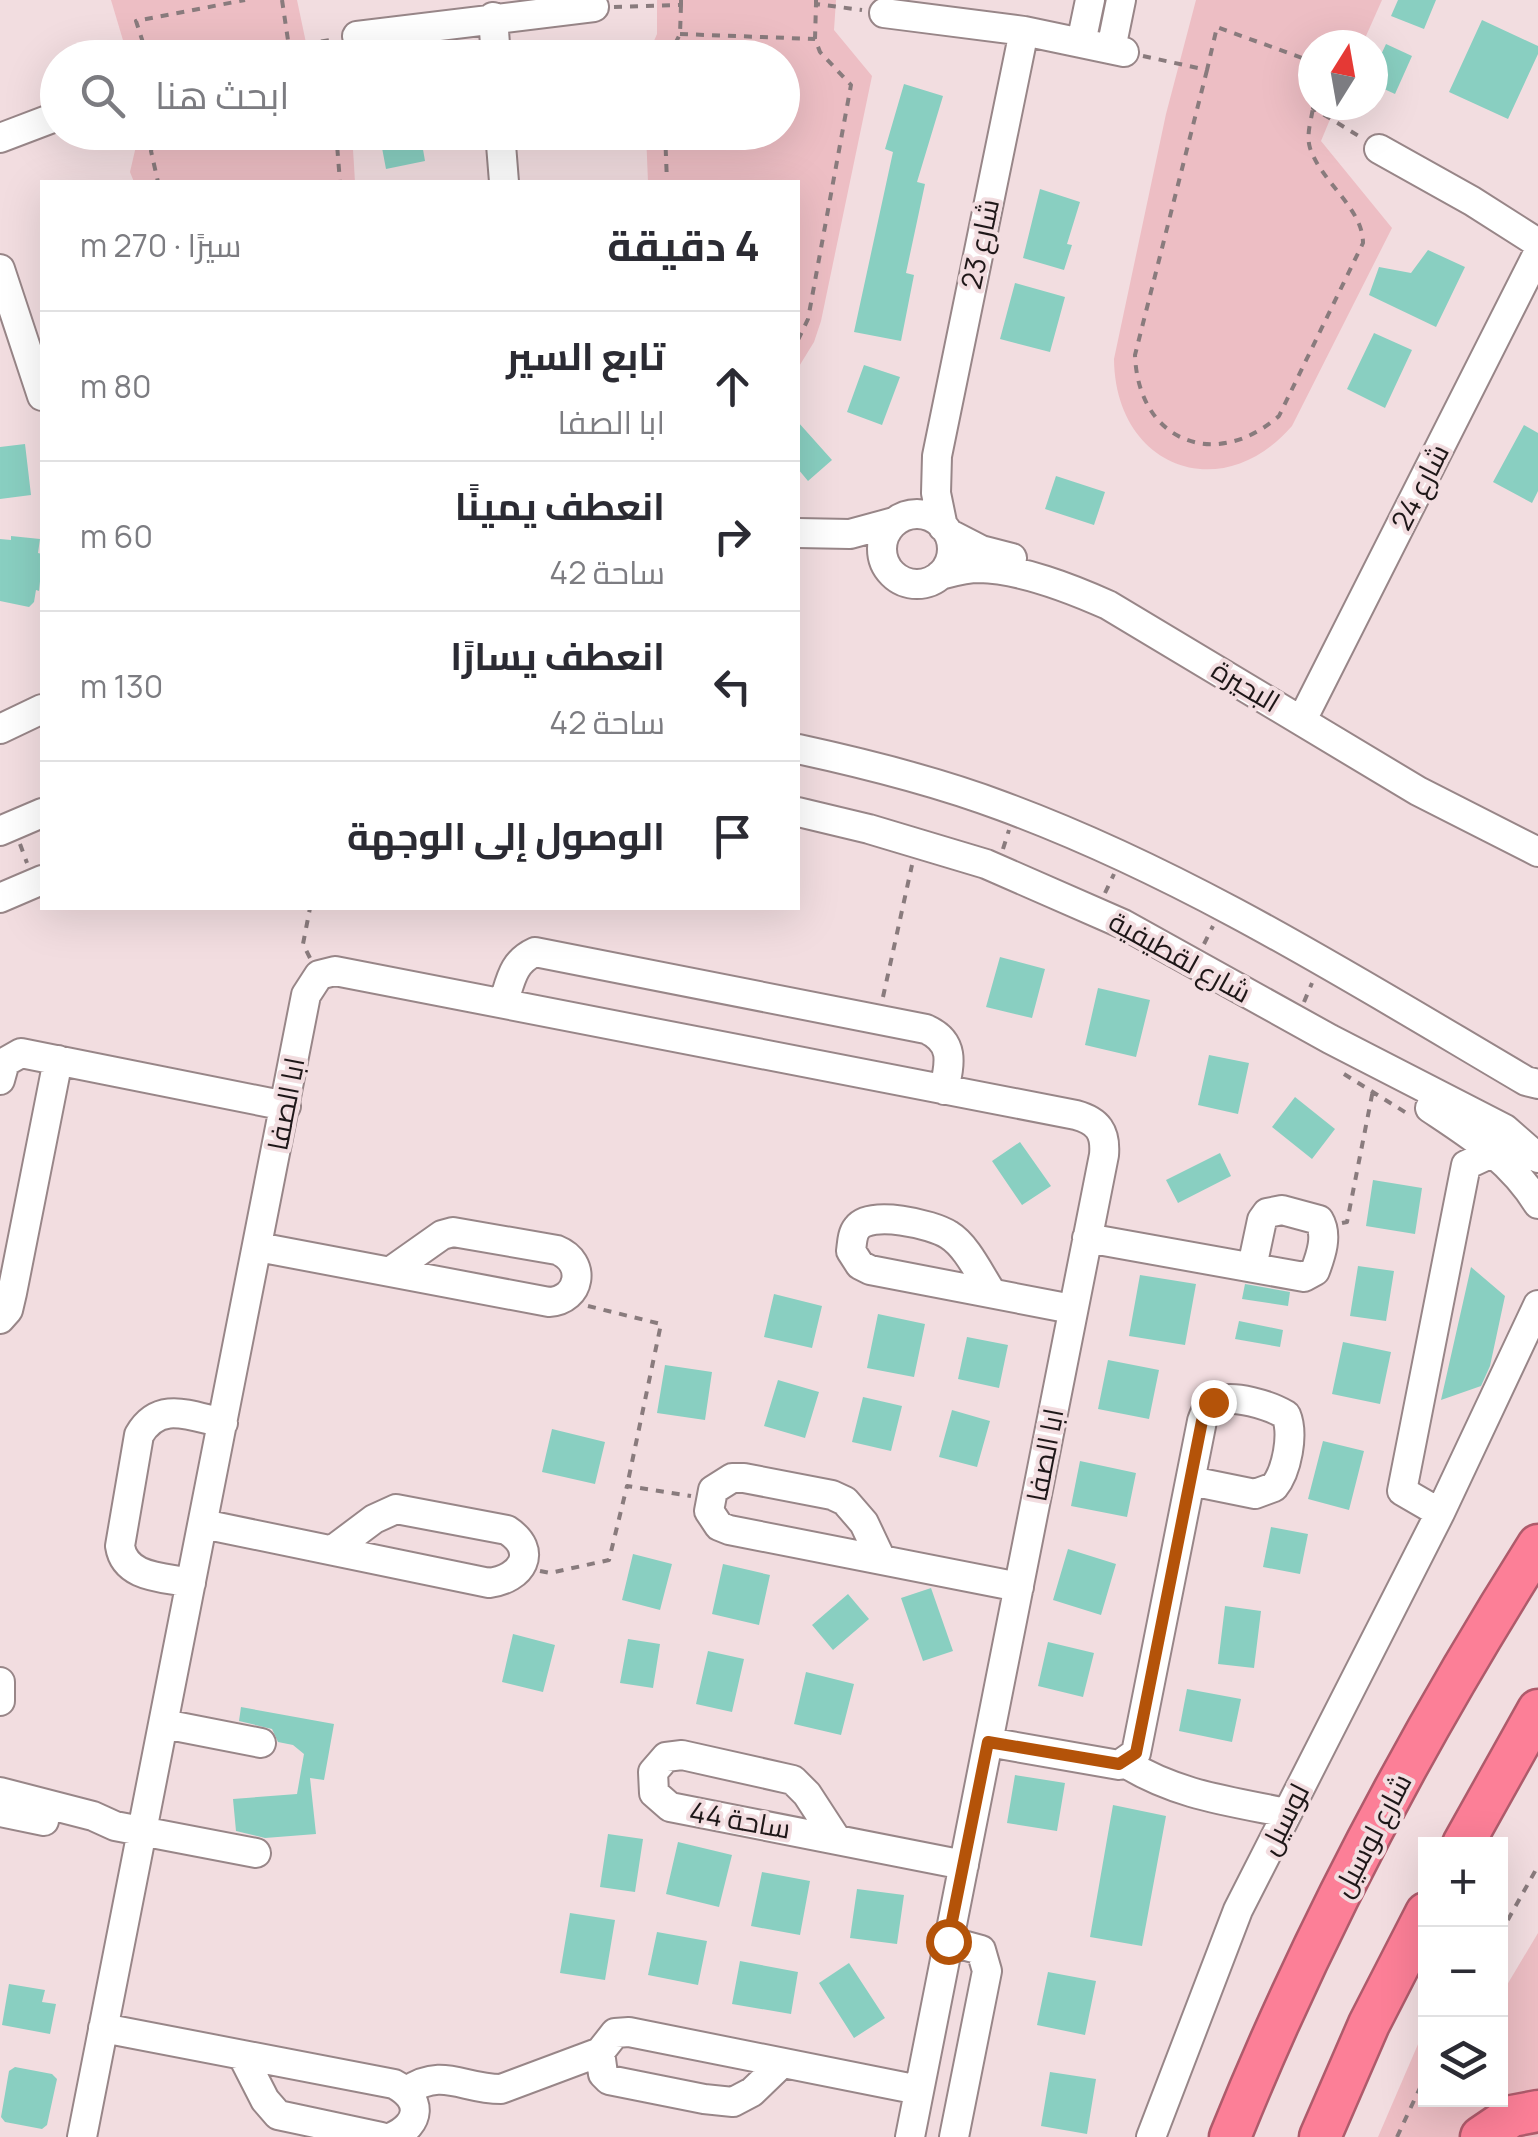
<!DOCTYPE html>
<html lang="ar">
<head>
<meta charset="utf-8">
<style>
	body { margin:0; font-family:Manrope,Cairo,sans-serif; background:#f7f7f7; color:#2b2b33; direction:rtl }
	.controls { position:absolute; right:30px; bottom:30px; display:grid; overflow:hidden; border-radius:0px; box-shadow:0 10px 40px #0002 }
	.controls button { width:90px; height:90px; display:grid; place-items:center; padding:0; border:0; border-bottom:2px solid #e1e1e2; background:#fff; color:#2b2b33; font:50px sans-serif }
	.compass { position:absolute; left:1298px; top:30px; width:90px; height:90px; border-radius:50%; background:#fff; box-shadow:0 10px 40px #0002; rotate:11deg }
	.stop { position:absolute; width:30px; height:30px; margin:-22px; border:8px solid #b45309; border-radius:50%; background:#fff }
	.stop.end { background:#b45309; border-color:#fff; box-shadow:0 2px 10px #0008 }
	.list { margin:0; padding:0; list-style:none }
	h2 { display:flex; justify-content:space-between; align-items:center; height:130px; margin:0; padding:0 40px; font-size:42px }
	h2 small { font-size:32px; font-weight:400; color:#7c7c81 }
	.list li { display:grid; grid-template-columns:65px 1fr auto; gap:30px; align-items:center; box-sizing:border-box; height:150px; padding:0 40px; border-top:2px solid #e1e1e2 }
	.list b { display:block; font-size:38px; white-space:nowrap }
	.list p { margin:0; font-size:32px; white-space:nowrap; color:#7c7c81 }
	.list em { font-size:32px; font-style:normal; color:#7c7c81 }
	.icon { flex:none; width:55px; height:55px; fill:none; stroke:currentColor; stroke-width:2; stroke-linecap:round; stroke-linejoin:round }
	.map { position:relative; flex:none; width:1538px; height:2137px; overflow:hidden; direction:ltr }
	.search { position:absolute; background:#fff; box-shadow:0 10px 40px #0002; left:40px; top:40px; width:760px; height:110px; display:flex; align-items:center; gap:25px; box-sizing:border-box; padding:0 35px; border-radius:55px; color:#7c7c81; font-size:38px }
	.panel { position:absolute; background:#fff; box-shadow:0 10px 40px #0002; left:40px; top:180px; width:760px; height:730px; border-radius:0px; direction:rtl }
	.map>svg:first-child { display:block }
	.green { fill:#edbec4 }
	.building { fill:#89cfc1 }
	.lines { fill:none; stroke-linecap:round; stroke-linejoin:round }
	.minor-casing { stroke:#988688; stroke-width:32 }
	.highway-casing { stroke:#ae5b6b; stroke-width:45 }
	.path { stroke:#897b7d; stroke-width:4; stroke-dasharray:8 8; stroke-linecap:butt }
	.minor { stroke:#fff; stroke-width:28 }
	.highway { stroke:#fc7f97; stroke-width:40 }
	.route { stroke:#b45309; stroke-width:12 }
	.labels { text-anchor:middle; stroke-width:8; stroke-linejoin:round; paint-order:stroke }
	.street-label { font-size:28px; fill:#1e1718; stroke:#f2dde0 }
</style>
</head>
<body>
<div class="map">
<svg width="1538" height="2137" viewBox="0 0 1538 2137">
	<rect width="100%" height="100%" fill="#f2dde0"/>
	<path class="green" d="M111 0H297L309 57H128Z
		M657 0H836L834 30 872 76 821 321 814 342 798 368V182H648L646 133 782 132V58L647 57 657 34Z
		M1196 0H1382L1362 45H1313V105H1336L1321 141 1392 228 1292 426C1221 508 1115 467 1114 359L1166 114Z
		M139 133H352L355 182H134L130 172Z
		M1538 1933V2137H1378L1425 2028 1426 2100H1500L1501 1995Z"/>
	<path class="building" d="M1398 0H1436L1424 29 1391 16Z
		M1482 20 1538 46V54L1508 119 1449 92Z
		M1386 44 1412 56 1395 94 1373 84V72Z
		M904 84 943 96 917 182 925 184 906 273 914 275 901 341 854 332 893 152 885 149Z
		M379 132H420L425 161 386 169Z
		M1040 189 1080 202 1067 244 1072 245 1064 270 1023 258Z
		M1428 250 1465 267 1436 327 1369 295 1379 267 1411 273Z
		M1015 283 1065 297 1050 352 1000 339Z
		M1374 333 1412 350 1385 408 1347 389Z
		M864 365 900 377 882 425 847 412Z
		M798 422 832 460 808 481 798 469Z
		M1524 425 1538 433V491L1532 503 1493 482Z
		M25 444 31 495 0 499V447Z
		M1056 476 1105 492 1094 525 1045 509Z
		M11 536 40 539 38 553 42 554V562L39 591 36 590 34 602 29 607 0 601V539L11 540Z
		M1000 957 1045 969 1032 1018 986 1007Z
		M1098 988 1150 1000 1136 1057 1085 1045Z
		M1209 1055 1249 1063 1238 1114 1198 1105Z
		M1295 1097 1335 1129 1312 1159 1272 1127Z
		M1020 1142 1051 1186 1022 1205 992 1161Z
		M1220 1153 1231 1176 1178 1203 1166 1180Z
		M1373 1180 1422 1188 1415 1234 1366 1226Z
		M1358 1266 1394 1271 1386 1321 1350 1316Z
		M1471 1267 1505 1296 1490 1366 1481 1386 1441 1400Z
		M1140 1275 1196 1284 1185 1345 1129 1336Z
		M1245 1284 1290 1292 1288 1306 1242 1299Z
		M774 1294 822 1306 812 1348 764 1337Z
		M878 1314 925 1324 914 1377 867 1368Z
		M1239 1321 1283 1330 1280 1347 1235 1339Z
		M967 1337 1008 1345 999 1388 958 1379Z
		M1343 1342 1391 1352 1380 1404 1332 1394Z
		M1108 1360 1159 1370 1149 1419 1098 1409Z
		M665 1365 712 1372 705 1420 657 1413Z
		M778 1380 819 1392 805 1438 764 1426Z
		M863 1397 902 1406 891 1451 852 1442Z
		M952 1410 990 1421 977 1467 939 1457Z
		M552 1429 605 1442 595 1484 542 1472Z
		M1323 1441 1364 1451 1349 1510 1308 1499Z
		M1080 1461 1136 1473 1127 1517 1071 1506Z
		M1271 1527 1308 1534 1300 1574 1263 1567Z
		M1068 1549 1116 1564 1101 1615 1053 1600Z
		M633 1554 672 1564 660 1610 622 1600Z
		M723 1564 770 1575 759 1625 712 1614Z
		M931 1588 953 1651 923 1661 901 1598Z
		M848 1594 869 1619 833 1650 812 1625Z
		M1225 1606 1261 1611 1254 1668 1218 1664Z
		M513 1634 555 1645 543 1692 502 1682Z
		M628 1639 660 1644 653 1688 620 1683Z
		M1048 1642 1094 1653 1083 1697 1038 1686Z
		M708 1651 744 1659 732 1712 696 1704Z
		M806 1672 854 1684 841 1735 794 1724Z
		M1187 1689 1241 1699 1232 1742 1179 1731Z
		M241 1707 334 1724 324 1780 310 1778 316 1834 265 1838 236 1831 233 1799 297 1794 304 1754 293 1745 278 1742 272 1729 239 1721Z
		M1015 1775 1065 1783 1057 1831 1007 1823Z
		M1113 1805 1166 1816 1142 1946 1090 1937Z
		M608 1834 643 1839 635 1892 600 1887Z
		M678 1842 732 1855 719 1907 666 1894Z
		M762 1872 810 1881 800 1935 751 1926Z
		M857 1889 904 1895 897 1944 850 1938Z
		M570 1913 615 1920 605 1980 560 1973Z
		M657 1932 707 1941 698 1985 648 1975Z
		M740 1961 798 1972 791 2014 732 2004Z
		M849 1963 885 2018 854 2038 819 1983Z
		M1048 1972 1096 1981 1085 2035 1037 2025Z
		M9 1984 45 1990 42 2002 56 2004 50 2034 2 2025Z
		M15 2067 52 2074 57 2079 47 2125 42 2129 5 2122 1 2117 9 2071Z
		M1050 2072 1096 2079 1087 2134 1041 2126Z"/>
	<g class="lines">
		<defs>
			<path id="minor" d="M884 13 1024 31 1124 52
				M493 17 496 58
				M357 36 594 7
				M1081 43 1090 0
				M1111 49 1121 0
				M500 132 504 182
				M0 138 58 116
				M1379 149 1472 201 1538 243
				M0 269 42 396
				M882 549a35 35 0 1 1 70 0a35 35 0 1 1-70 0Z
				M943 527 936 493 937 456 1024 31
				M798 533 850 534 894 522
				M948 533 981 550 1012 558
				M940 575C952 572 966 568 979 568 1022 569 1070 588 1108 605L1418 791 1538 852
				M1302 720 1538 253
				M0 729 42 709
				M798 749C867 764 936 781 1002 806 1187 874 1356 981 1526 1081L1538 1084
				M798 812 869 829 986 864 1123 924 1330 1039 1505 1129 1538 1158
				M0 831 42 813
				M0 898 42 880
				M504 1001C511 979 513 962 535 952L926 1029C955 1042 950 1063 944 1090
				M0 1080 5 1062 21 1053 286 1106
				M1430 1108C1472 1136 1511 1160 1538 1204
				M1087 1238 1304 1277 1315 1271C1321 1255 1328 1235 1319 1220L1282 1210 1267 1213 1262 1220 1252 1267
				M258 1247 549 1302C581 1300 587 1262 557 1250L453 1232 442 1235 391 1271
				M992 1293C980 1275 967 1246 949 1235 932 1224 870 1210 857 1228 852 1234 852 1244 851 1251L860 1265 870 1270 1072 1309
				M0 1319 8 1310 12 1293 58 1060
				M1440 1513 1402 1491 1466 1165 1494 1152
				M203 1524 489 1583C522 1579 539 1551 507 1530L396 1509 374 1519 334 1549
				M881 1559 864 1523 845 1501 832 1495 744 1478H732L713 1490 709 1511 719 1526 729 1530 1019 1587
				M191 1583C165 1577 125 1579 120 1546L139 1435C159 1400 190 1416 223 1423
				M0 1682V1701
				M164 1724 261 1743
				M988 1742 1119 1765 1136 1753 1202 1421C1205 1413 1207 1406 1215 1402 1232 1393 1271 1406 1286 1415 1294 1434 1287 1471 1274 1487L1255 1494 1191 1481
				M1125 1763C1177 1795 1228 1801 1287 1813
				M0 1792 93 1816 115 1826 256 1853
				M0 1812 44 1821
				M835 1837 807 1794 793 1780 682 1755 666 1757 653 1772 654 1793 670 1807 964 1865
				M948 1941 981 1950 987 1971 954 2137
				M103 2028 394 2084C423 2099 421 2124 392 2137
				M242 2055 265 2100 278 2115 381 2137
				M781 2064 752 2092 733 2102 704 2099 609 2080 603 2074 600 2052 615 2033 629 2032 919 2090
				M407 2091C443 2067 462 2089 501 2089L600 2052
				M82 2137 306 995 319 975 335 971 1076 1115C1098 1121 1106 1132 1104 1155L910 2137
				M1151 2137 1238 1910 1440 1513 1538 1305"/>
			<path id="highway" d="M1463 1844 1538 1710
				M1230 2137C1313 1931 1419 1733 1538 1545
				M1320 2137 1369 2024 1426 1913
				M1481 2137 1512 2116 1538 2111"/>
		</defs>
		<use href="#minor" class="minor-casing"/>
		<use href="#highway" class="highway-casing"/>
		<path class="path" d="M282 0 289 47 336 39
			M816 0V4L862 10
			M614 7 681 5V0
			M680 34 815 39
			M1143 56 1207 70 1217 27 1313 62
			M148 58 136 21 245 0
			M668 58 680 34 681 5
			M1207 70 1135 355C1138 441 1215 472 1279 416L1363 243C1363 208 1321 182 1310 148 1306 135 1311 121 1313 108
			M1315 105 1313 108 1362 138
			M157 132 151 151 158 182
			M336 132 340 182
			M665 132 667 182
			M798 340 808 319 851 85 820 52 815 39 816 4
			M20 844 27 863
			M1003 849 1009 830
			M1105 893 1114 874
			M1204 944 1213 926
			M310 958 303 944 310 908
			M883 997 912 865
			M1304 1002 1312 983
			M1344 1074 1408 1114
			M1342 1223 1347 1222 1373 1090
			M588 1306 661 1324 627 1486
			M540 1571 550 1573 609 1560 627 1486 691 1496
			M1500 1934 1538 1866
			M1397 2137 1426 2075"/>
		<use href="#minor" class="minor"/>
		<use href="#highway" class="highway"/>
	</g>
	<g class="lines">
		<path class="route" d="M948 1941 988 1742 1119 1764 1136 1753 1202 1421 1213 1402"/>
	</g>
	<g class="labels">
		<g class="street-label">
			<text transform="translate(980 244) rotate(-78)" y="10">شارع 23</text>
			<text transform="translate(1420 487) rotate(-63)" y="10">شارع 24</text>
			<text transform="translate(1246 686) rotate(31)" y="10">البحيرة</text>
			<text transform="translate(1180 957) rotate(29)" y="10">شارع لقطيفية</text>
			<text transform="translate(286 1104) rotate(-79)" y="10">ابا الصفا</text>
			<text transform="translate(1045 1455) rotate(-79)" y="10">ابا الصفا</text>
			<text transform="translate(1284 1819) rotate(-63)" y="10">لوسيل</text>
			<text transform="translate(740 1820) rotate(10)" y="10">ساحة 44</text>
			<text transform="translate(1372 1835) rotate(-62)" y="10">شارع لوسيل</text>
		</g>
	</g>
</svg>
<div class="controls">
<button>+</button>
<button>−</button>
<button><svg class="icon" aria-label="layers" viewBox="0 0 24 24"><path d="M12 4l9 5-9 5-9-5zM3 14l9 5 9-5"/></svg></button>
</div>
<svg class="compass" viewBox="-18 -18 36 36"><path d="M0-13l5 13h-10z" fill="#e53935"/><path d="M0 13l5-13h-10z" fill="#7c7c81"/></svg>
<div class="stop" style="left:948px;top:1941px"></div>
<div class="stop end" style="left:1213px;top:1402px"></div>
<div class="search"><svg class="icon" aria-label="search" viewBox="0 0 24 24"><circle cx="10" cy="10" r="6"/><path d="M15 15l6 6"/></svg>ابحث هنا</div>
<section class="panel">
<h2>4 دقيقة<small>سيرًا · 270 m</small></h2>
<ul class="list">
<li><svg class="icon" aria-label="ahead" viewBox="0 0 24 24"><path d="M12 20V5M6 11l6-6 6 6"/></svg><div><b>تابع السير</b><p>ابا الصفا</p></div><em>80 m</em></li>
<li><svg class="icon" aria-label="right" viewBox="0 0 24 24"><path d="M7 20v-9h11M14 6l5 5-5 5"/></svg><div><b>انعطف يمينًا</b><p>ساحة 42</p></div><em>60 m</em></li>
<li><svg class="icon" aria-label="left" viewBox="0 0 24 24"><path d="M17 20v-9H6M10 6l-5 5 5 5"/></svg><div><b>انعطف يسارًا</b><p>ساحة 42</p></div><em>130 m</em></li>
<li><svg class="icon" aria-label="arrive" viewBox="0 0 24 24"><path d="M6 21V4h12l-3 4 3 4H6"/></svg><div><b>الوصول إلى الوجهة</b></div></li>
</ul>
</section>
</div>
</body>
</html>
